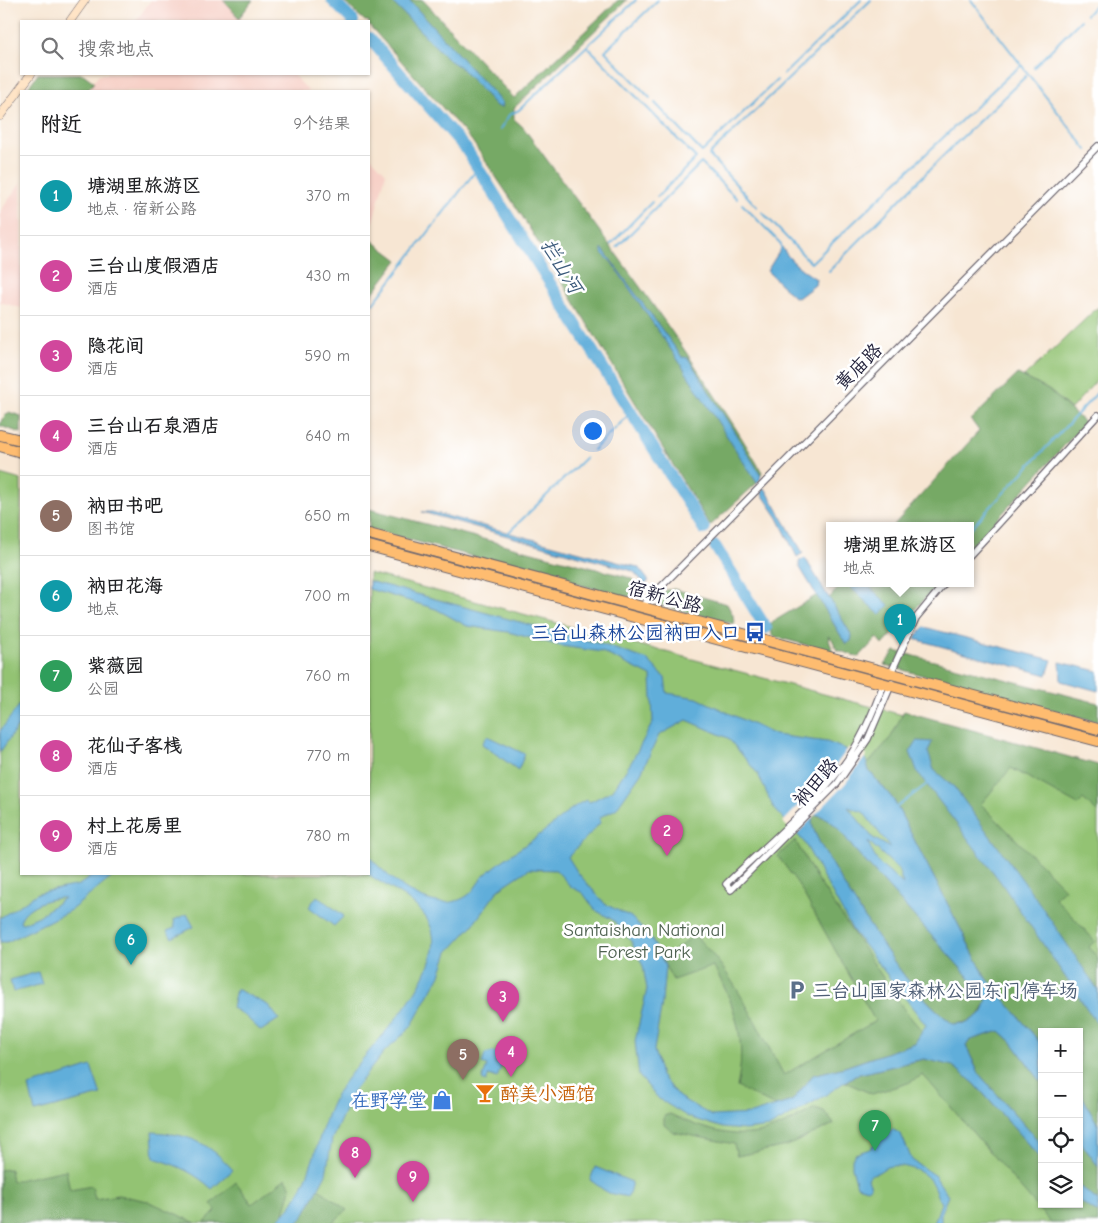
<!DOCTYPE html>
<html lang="zh">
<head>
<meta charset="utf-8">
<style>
	body { margin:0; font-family:"Comic Neue","LXGW WenKai TC",sans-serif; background:#f6f6f6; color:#202124 }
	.controls { position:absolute; right:15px; bottom:15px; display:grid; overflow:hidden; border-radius:0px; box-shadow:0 1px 4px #0004 }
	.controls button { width:45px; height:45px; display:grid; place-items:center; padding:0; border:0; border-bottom:1px solid #e0e0e0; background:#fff; color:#202124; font:25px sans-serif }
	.you { position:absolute; left:592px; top:430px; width:18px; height:18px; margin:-12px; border:4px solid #fff; border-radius:50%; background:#1a73e8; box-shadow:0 0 0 8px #1a73e833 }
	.badge { display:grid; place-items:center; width:32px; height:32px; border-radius:50%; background:#0b8043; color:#fff; font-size:16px; font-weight:700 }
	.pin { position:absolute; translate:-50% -41px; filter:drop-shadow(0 1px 2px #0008) }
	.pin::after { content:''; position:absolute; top:26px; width:18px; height:15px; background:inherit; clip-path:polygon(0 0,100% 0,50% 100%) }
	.popup { position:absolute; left:826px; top:522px; width:148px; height:65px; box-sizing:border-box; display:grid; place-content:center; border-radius:0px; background:#fff; filter:drop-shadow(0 1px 4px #0005); font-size:16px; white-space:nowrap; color:#757577 }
	.popup b { font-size:19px; color:#202124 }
	.popup::after { content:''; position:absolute; left:50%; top:100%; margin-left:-10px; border:10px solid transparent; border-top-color:#fff }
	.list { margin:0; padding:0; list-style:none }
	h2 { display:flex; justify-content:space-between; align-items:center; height:65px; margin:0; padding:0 20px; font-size:21px }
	h2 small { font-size:16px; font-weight:400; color:#757577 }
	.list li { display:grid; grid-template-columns:32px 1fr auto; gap:15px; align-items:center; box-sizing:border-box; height:80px; padding:0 20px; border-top:1px solid #e0e0e0 }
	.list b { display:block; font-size:19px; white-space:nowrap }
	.list p { margin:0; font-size:16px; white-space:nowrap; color:#757577 }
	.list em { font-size:16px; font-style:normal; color:#757577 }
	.icon { flex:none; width:28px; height:28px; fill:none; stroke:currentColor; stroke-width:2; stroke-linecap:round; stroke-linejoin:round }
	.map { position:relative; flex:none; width:1098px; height:1223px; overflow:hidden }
	.search { position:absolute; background:#fff; box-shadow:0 1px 4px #0004; left:20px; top:20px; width:350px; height:55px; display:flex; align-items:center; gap:12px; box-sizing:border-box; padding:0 18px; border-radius:0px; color:#757577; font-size:19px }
	.panel { position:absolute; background:#fff; box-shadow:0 1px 4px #0004; left:20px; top:90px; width:350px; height:785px; border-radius:0px }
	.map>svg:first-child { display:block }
	.built { fill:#f7d1c8 }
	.green { fill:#93c373; stroke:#5a7257; fill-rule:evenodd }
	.forest { fill:#76a965; stroke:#4c6650 }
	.water { fill:#60aeda; stroke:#41688a; fill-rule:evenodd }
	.pier { fill:#f7e6d3 }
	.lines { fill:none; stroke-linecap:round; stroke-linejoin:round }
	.stream { stroke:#60aeda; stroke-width:2 }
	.river { stroke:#60aeda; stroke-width:12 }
	.street-casing { stroke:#6d6770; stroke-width:8 }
	.secondary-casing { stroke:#6d6770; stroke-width:9 }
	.highway-casing { stroke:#6d6770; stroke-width:12 }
	.street { stroke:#fff; stroke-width:5.5 }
	.secondary { stroke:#ffe4c6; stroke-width:8 }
	.highway { stroke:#febc70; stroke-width:10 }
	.labels { text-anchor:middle; stroke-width:5; stroke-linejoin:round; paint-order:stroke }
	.street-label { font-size:19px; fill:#22223b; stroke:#fff }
	.transit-label { font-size:19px; fill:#164399; stroke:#fff; text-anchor:end }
	.park-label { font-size:19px; fill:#4f6251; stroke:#fff }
	.service-label { font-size:19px; fill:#4e5e75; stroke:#fff; text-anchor:start }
	.food-label { font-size:19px; fill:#c56008; stroke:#fff; text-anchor:start }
	.shop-label { font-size:19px; fill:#366cbe; stroke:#fff; text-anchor:end }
	.water-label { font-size:20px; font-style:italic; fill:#3b5a7b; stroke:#fff }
</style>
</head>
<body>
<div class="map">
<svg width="1098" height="1223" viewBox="0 0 1098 1223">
	<rect width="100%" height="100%" fill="#fff"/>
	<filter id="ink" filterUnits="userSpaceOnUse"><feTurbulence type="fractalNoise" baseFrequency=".02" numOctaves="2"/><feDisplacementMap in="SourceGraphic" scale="10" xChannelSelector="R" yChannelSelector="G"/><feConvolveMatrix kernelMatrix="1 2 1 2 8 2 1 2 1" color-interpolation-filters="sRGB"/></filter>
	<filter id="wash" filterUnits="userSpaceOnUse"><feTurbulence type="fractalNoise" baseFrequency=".0096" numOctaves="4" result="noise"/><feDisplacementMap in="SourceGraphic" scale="20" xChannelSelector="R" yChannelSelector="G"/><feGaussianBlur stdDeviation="1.12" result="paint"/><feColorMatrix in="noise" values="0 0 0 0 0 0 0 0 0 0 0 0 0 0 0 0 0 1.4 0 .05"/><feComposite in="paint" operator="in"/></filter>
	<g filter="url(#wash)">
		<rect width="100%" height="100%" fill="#f7e6d3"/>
		<path class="built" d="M151 0H223L243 21H136Z
			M99 74H292L309 91H87Z
			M369 155 386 173 369 236Z
			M21 182V308L0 302V212Z"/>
		<path class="green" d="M1098 307V379L1071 409 1050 391 1024 377Z
			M0 474 21 480V874H369V573L1098 767V1223H0ZM1042 1032H1079V1204H1042Z"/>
		<path class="forest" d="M223 0H253L239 18Z
			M342 0H423L514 98 618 0H627L514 108V119L523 127C605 240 692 351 762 472L757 483 710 526 522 216 472 141 369 25V21H365Z
			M38 74H83L94 82 87 91H25Z
			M369 238 398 260 369 298Z
			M1018 374 1050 391 1085 423 970 549V526H893L979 431 971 420Z
			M9 412 21 416V433L0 426 2 419Z
			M369 509 631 578 639 586 634 596 626 597 369 529Z
			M842 584H938L883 645 877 638 859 657 837 650 832 639 828 636 833 652 772 636 771 623 817 595 846 644 852 636 829 598Z
			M674 589 727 604 733 615 734 624 657 604 666 590Z
			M895 651 1098 703V722L884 665Z
			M904 711 1098 765V813L1083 799 1078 805 1011 768 981 804 1065 889 1055 898 1095 941 1089 947 1098 958V1125L1079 1090V1032H1042V1045L985 976 893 799 869 771 867 765 891 737Z
			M818 815C835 820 844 836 854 849L975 984 987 1000C981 1018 972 1022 953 1024 936 1011 921 995 907 979 891 960 813 843 812 823 812 821 813 818 813 816Z
			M795 840 815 876 906 1012 923 1032 915 1043 845 1067 813 1075 792 1101 775 1106 737 1087C747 1041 736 1006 713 966L673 980 662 960 694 935C733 970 758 1029 784 1075L875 1021 798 884 778 856Z
			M1000 1031 1011 1041 1042 1083V1145L979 1074 966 1046 970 1040Z
			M924 1059 953 1065 975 1084 1042 1160V1204H1079V1201L1098 1213V1223H1051L923 1075 908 1083 872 1094 845 1082 855 1075Z
			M815 1108 824 1111 834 1124 787 1146 737 1156 734 1144 673 1132 664 1125V1116L670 1114C701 1129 739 1142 772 1129 787 1124 801 1115 815 1108Z
			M1079 1140 1098 1166V1201L1079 1186Z
			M10 1169 12 1181 66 1170 70 1190 92 1186 95 1199 118 1195 148 1201 196 1223H0V1170Z
			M286 1178 291 1188 288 1200 283 1216 273 1223H204L216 1211 211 1204 236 1182 252 1204Z
			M318 1188 347 1210 332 1223H297L303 1217Z"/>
		<path class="water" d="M390 0H409L502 103 501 108 496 106 460 67 449 60Z
			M782 247C789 261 804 271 816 279L815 285 798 298 794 297 767 271Z
			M602 248 682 357 688 358 761 475 760 480 757 483 678 360 612 263 602 253Z
			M765 488 803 553 797 557 778 518 762 494 761 490Z
			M422 512H432L617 562 638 567 649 581 645 584 633 571Z
			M805 558 852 636 851 641 846 644 799 566V561Z
			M369 581 604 645 648 660 665 678 667 693 697 698 775 735 827 742 865 757 869 771 893 799 985 976 1042 1045V1083L1011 1041 1000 1031 970 1040 966 1046 979 1074 1042 1145V1160L975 1084 953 1066 924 1059 855 1075 824 1096 770 1127 745 1130 723 1128 688 1117 659 1099 639 1076 635 1041 647 989 643 966 631 941 613 920 595 910 583 893 571 887 556 870 529 869 499 889 472 926 448 952 440 975 411 1027 384 1052 354 1090 332 1139 326 1174 303 1217 297 1223H273C315 1194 314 1131 339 1090 364 1050 446 979 432 930 424 903 389 889 368 874L369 856C390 880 433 918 467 896 475 891 479 879 487 873 505 857 527 845 546 830 559 820 571 807 586 800L590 802 613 790 632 761 653 722 651 676 602 652 561 646 508 632 467 626 436 609 369 589ZM687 720 728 738 758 774 773 807 804 842 853 931 926 1025 915 1043 845 1067 813 1075 792 1101 751 1114 712 1116 679 1097 661 1076 654 1050 662 1003 665 966 652 939 631 917 605 904 578 873 568 857 600 823V817L616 809 641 773 659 735ZM848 807 863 812 891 848 873 838ZM818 815C835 820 844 836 854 849L975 984 987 1000 983 1012 967 1023 953 1024C936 1011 921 995 907 979 891 960 813 842 812 823 812 821 813 818 813 816ZM868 841 898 869 903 884C885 868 876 866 868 841Z
			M847 584H866L889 605 880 615Z
			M924 627 1052 660 1047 675 914 639Z
			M1060 662 1098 671V691L1061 681Z
			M21 703V722L0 752V731Z
			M487 736 525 754 518 770 482 744Z
			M917 741 932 742 928 752 934 770 954 787 1035 897 1098 990V1025L1000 881 918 773 910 752Z
			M95 874H116L71 910 7 942H0V918L38 893 79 885ZM64 898 39 916 23 923 20 922C23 906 51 897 64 898Z
			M317 896 344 916 334 926 309 907Z
			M187 914 194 927 172 938 167 931 175 928 174 920Z
			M38 972 42 984 13 992 10 980Z
			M236 989 268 1005 279 1019 261 1031 244 1015 232 1008Z
			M493 1052 498 1053 495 1063 502 1065 497 1078 489 1075 486 1082 482 1080 487 1066 482 1064 485 1054Z
			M91 1066 101 1095 35 1112 29 1086Z
			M1079 1090 1098 1125V1166L1079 1140Z
			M892 1129 901 1134 912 1160 935 1176 948 1196 941 1212V1223H934L941 1203C935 1194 936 1188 929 1179 921 1169 899 1163 887 1167 884 1168 881 1171 877 1173 872 1174 870 1174 868 1179L871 1186 867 1189 857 1186 852 1167V1159L855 1154 870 1149Z
			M152 1132C189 1134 208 1142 233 1170L212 1189C195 1173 177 1165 154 1158Z
			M595 1167 632 1182 628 1197 608 1193 590 1180Z
			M1079 1186 1098 1201V1213L1079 1201Z"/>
		<path class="pier" d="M849 747 867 755 845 784 795 836 783 822 830 773Z"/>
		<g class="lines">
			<path class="stream" d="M971 0 1087 150
				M1086 15 1098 2
				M588 47 696 158 657 197
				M1034 67 1081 20
				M783 75 861 0
				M650 98 605 51 658 0
				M655 103 702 152
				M500 130 509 115 519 110 636 0
				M702 152 777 80
				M742 204 781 244V250
				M757 207 709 155 871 0
				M762 212 811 263 1008 76 1022 65
				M611 244 652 202
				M617 247 701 163 737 199
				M829 271 951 148 1026 76
				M373 304 478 168
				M593 450 631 413
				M970 529 1098 392
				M508 533 585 458
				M897 807 927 784"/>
			<path class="river" d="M332 0 353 21
				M369 38 466 149 704 529
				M715 546 766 628"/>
		</g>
	</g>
	<g filter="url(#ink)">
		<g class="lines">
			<defs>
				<path id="street" d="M970 555 1098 415
					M640 608 1098 146
					M891 673 916 618 944 584
					M884 682C874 711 861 742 842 767 809 810 765 846 726 884L731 890 837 784 868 739 892 683"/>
				<path id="secondary" d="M70 21 85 0
					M0 116 31 74"/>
				<path id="highway" d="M0 435 21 440
					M0 446 21 452
					M369 534 1098 729
					M369 546 1098 741"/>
			</defs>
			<use href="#street" class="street-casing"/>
			<use href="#secondary" class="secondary-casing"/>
			<use href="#highway" class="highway-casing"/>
			<use href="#street" class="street"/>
			<use href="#secondary" class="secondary"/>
			<use href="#highway" class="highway"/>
		</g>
	</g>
	<defs>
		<symbol id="bus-bare" viewBox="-9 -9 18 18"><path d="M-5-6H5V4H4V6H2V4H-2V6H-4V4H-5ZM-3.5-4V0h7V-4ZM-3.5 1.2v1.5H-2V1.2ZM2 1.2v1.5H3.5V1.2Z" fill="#1a4fb4" stroke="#fff" stroke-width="2.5" paint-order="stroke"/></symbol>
		<symbol id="parking-bare" viewBox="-9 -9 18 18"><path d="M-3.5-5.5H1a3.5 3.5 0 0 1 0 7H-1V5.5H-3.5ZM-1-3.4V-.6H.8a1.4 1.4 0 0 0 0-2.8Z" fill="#5c6f8a" stroke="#fff" stroke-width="2.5" paint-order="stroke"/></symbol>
		<symbol id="bar-bare" viewBox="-9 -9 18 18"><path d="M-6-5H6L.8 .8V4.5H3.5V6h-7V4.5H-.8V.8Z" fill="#e8710a" stroke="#fff" stroke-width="2.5" paint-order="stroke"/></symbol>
		<symbol id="shop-bare" viewBox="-9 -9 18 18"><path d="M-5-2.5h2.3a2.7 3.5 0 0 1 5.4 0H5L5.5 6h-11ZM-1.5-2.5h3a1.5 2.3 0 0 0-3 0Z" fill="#3f7fe0" stroke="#fff" stroke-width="2.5" paint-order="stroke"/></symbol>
	</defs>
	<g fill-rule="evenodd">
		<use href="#bus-bare" x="741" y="618" width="28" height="28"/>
		<use href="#parking-bare" x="783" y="976" width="28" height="28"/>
		<use href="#bar-bare" x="471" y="1079" width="28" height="28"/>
		<use href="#shop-bare" x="428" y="1086" width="28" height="28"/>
	</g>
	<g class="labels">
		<g class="street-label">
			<text transform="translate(858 366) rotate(-45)" y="7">黄庙路</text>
			<text transform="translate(665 596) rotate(15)" y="7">宿新公路</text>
			<text transform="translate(815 782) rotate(-49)" y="7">衲田路</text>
		</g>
		<g class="transit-label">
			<text x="740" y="639">三台山森林公园衲田入口</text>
		</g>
		<g class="park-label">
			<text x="644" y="936">Santaishan National<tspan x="644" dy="22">Forest Park</tspan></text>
		</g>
		<g class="service-label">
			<text x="812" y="997">三台山国家森林公园东门停车场</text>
		</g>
		<g class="food-label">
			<text x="500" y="1100">醉美小酒馆</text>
		</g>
		<g class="shop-label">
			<text x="427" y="1107">在野学堂</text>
		</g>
		<g class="water-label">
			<text transform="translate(562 266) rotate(58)" y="7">拦山河</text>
		</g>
	</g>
</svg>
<div class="controls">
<button>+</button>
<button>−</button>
<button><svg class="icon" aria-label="locate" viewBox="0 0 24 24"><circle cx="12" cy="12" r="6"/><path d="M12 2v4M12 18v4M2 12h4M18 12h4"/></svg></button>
<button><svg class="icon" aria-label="layers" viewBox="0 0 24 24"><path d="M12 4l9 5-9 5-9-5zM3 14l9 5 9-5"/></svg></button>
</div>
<div class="you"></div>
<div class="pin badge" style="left:900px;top:645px;background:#0f9aa8">1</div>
<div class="popup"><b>塘湖里旅游区</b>地点</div>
<div class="pin badge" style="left:667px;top:856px;background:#d1479c">2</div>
<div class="pin badge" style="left:503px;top:1022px;background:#d1479c">3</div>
<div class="pin badge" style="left:511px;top:1077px;background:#d1479c">4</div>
<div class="pin badge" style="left:463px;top:1080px;background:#8d6e63">5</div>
<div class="pin badge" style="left:131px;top:965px;background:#0f9aa8">6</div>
<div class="pin badge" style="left:875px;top:1151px;background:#2e9e5b">7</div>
<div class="pin badge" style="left:355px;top:1178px;background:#d1479c">8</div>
<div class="pin badge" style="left:413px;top:1202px;background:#d1479c">9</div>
<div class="search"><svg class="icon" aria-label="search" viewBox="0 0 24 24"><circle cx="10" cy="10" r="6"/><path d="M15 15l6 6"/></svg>搜索地点</div>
<section class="panel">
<h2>附近<small>9个结果</small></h2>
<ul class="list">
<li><span class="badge" style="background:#0f9aa8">1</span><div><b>塘湖里旅游区</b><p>地点 · 宿新公路</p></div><em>370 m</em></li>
<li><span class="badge" style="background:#d1479c">2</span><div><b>三台山度假酒店</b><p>酒店</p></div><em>430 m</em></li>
<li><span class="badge" style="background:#d1479c">3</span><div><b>隐花间</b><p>酒店</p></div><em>590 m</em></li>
<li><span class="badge" style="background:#d1479c">4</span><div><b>三台山石泉酒店</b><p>酒店</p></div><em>640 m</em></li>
<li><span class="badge" style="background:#8d6e63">5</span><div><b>衲田书吧</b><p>图书馆</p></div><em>650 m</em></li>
<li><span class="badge" style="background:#0f9aa8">6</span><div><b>衲田花海</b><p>地点</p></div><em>700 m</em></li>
<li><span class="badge" style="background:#2e9e5b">7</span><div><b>紫薇园</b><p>公园</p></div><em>760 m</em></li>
<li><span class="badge" style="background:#d1479c">8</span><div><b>花仙子客栈</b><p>酒店</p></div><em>770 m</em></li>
<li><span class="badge" style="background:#d1479c">9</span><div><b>村上花房里</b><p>酒店</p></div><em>780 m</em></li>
</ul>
</section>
</div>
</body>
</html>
